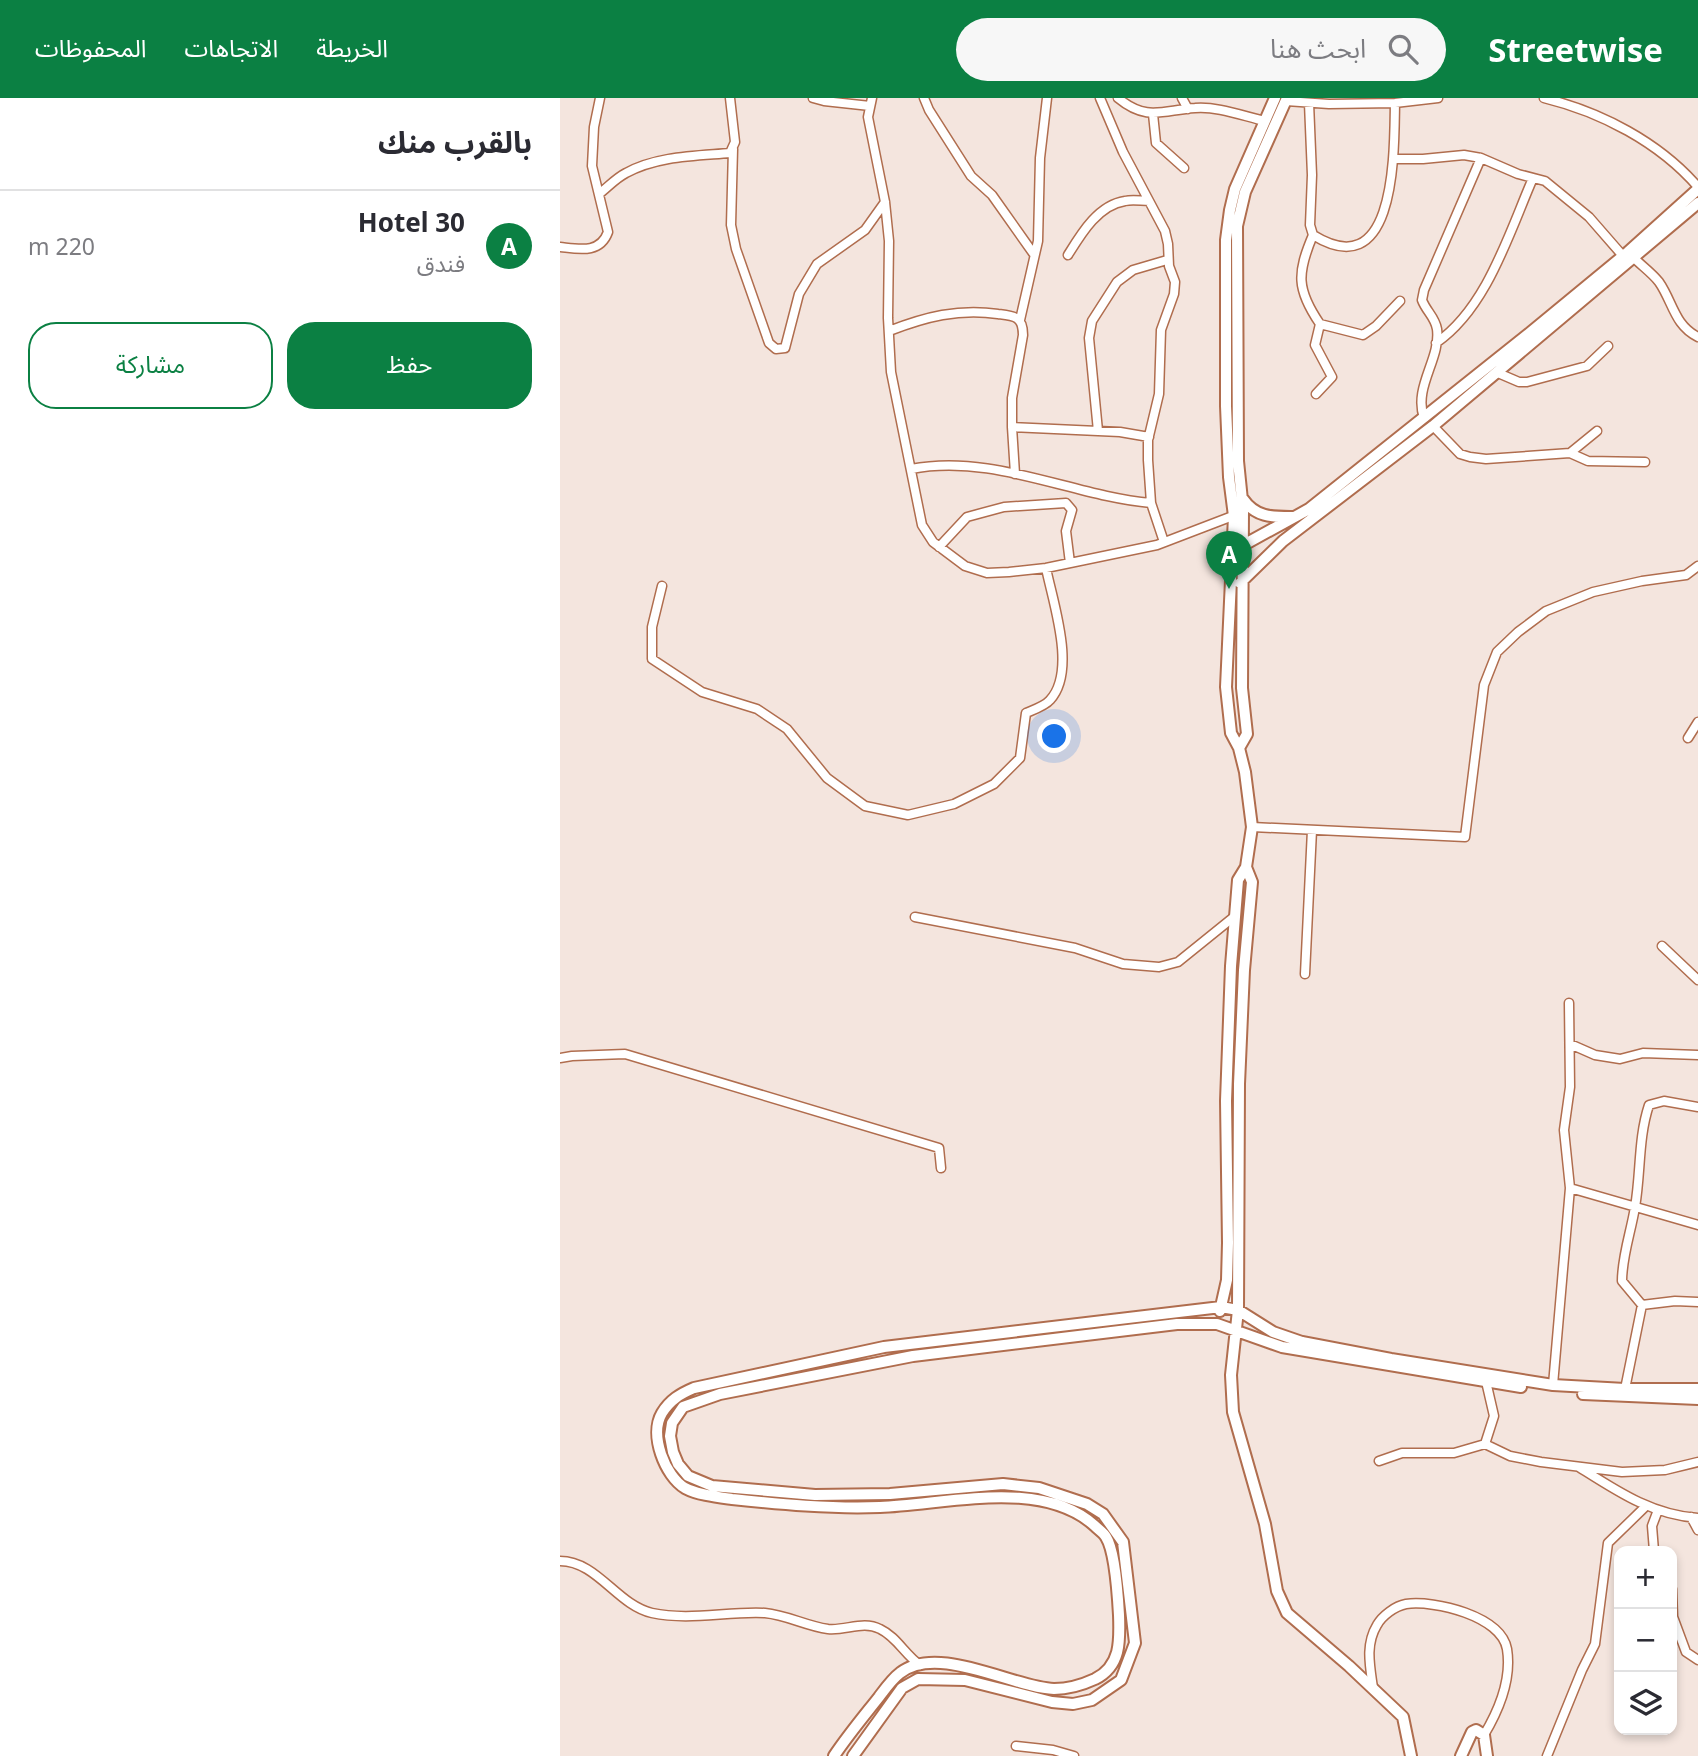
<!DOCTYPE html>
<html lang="ar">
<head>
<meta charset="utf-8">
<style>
	body { margin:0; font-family:"Noto Sans","Noto Sans Arabic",sans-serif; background:#f7f7f7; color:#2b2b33; direction:rtl }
	.controls { position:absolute; right:21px; bottom:21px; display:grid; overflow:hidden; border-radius:14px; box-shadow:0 4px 10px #0003 }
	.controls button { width:63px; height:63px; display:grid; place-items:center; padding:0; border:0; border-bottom:2px solid #e1e1e2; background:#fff; color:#2b2b33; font:35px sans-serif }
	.you { position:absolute; left:495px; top:639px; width:24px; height:24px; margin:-18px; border:5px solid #fff; border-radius:50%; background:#1a73e8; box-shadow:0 0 0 10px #1a73e833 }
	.badge { display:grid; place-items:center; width:46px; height:46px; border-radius:50%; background:#0b8043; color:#fff; font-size:23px; font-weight:700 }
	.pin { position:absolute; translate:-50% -58px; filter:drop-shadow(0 2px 4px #0008) }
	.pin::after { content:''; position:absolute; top:37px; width:24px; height:21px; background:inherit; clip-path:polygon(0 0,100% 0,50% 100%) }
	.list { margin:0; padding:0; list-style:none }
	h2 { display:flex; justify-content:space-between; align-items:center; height:91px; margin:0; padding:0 28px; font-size:30px }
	h2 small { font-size:23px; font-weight:400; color:#7c7c81 }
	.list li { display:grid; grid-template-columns:46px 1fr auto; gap:21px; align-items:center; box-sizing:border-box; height:112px; padding:0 28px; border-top:2px solid #e1e1e2 }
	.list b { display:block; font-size:26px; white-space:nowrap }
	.list p { margin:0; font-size:23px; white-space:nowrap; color:#7c7c81 }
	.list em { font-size:23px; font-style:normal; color:#7c7c81 }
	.actions { display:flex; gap:14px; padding:21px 28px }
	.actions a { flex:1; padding:16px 0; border:2px solid #0b8043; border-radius:28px; text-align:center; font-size:24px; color:#0b8043 }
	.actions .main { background:#0b8043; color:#fff }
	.icon { flex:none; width:38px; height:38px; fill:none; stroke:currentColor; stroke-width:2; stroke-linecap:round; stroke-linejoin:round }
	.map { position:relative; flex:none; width:1138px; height:1658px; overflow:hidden; direction:ltr }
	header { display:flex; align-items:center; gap:42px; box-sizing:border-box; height:98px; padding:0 35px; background:#0b8043; color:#fff }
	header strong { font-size:33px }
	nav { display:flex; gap:38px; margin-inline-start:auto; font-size:24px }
	.search { width:490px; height:63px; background:#f7f7f7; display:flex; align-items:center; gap:18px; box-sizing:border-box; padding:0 24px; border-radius:38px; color:#7c7c81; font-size:26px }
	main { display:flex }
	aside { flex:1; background:#fff }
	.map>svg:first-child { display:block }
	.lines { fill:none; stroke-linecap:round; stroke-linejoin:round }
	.minor-casing { stroke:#b06d4e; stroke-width:11 }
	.tertiary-casing { stroke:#b06d4e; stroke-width:14 }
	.minor { stroke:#fff; stroke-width:8 }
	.tertiary { stroke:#fff; stroke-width:10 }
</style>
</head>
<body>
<header>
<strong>Streetwise</strong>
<div class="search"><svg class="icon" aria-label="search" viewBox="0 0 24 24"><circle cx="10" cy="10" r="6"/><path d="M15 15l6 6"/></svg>ابحث هنا</div>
<nav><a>الخريطة</a><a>الاتجاهات</a><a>المحفوظات</a></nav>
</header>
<main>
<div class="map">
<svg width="1138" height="1658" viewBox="0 0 1138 1658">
	<rect width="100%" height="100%" fill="#f4e5de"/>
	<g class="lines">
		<defs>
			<path id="minor" d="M253 0 264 3 310 8
				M312 0 308 19 325 104 329 143 328 220 331 274 362 427 373 444 405 468 427 475 449 474 486 470 597 447 678 416
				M364 0 369 12 411 78 432 97 473 155
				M540 0 563 54 605 133 608 146 609 168 615 184 614 196 601 232 599 296 588 342V362L591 405 604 444
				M558 0C587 24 603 12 635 10 657 8 683 18 705 23
				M622 0 628 11
				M984 0C1041 14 1099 44 1138 89
				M726 3 769 6 835 5 878 0
				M749 5 752 77 750 127 753 137C837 189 834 53 835 5
				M593 16 596 45 624 70
				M173 51 171 127 176 151 209 245 216 251 225 250 239 196 257 166 305 132 325 104
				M833 61H863L904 57 921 60 958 76 985 83 1029 119 1063 158
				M39 96C48 89 56 80 66 75 97 58 135 58 170 55L175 44 170 0
				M753 137C737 175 736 191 760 226L803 237 816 228 840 203
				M0 149C19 151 40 156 48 134L32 68 34 29 40 0
				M508 157C521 136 538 107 565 103 573 101 581 103 589 103
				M1074 160C1082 168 1092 175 1099 184 1113 204 1114 227 1138 239
				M460 222 478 143 480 60 487 0
				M329 233C365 219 399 210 438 216 454 218 463 218 463 237L452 300V329
				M876 245C927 210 949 135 973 80
				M938 275 959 284H967L1027 268 1048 248
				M756 296 772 279 755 247 760 226
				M864 320C853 289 881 261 877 231 875 219 866 213 862 202L864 192 921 60
				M873 328 900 356 910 359 926 361 1010 355 1028 363 1085 364
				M538 333 529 240 532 223 557 184 573 172 607 162
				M1010 355 1037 333
				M351 371C433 355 512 398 591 405
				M455 376 452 329 560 334 589 339
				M379 449 407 419 444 409 506 405 512 412 506 433 510 465
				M102 488 92 529V561L142 594 197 611 227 631 267 680 305 708 348 717 394 706 434 686 460 660 466 615C473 612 485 608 490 602 517 573 493 505 486 470
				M1128 640 1138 624
				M692 729 905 739 924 587 937 554 958 534 986 513 1033 494 1082 483 1126 477 1138 468
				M355 819 515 850 563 866 599 869 618 864 675 818
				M1102 848 1138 882
				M745 876 752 732
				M1010 946 1035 957 1060 961 1083 955 1138 957
				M0 960 12 958 65 956 379 1050 381 1070
				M1010 1090 1138 1127
				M1082 1207 1115 1203 1138 1204
				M993 1287 1010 1090 1004 1032 1010 989 1009 905
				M1065 1291 1082 1207 1062 1183C1062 1158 1071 1134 1075 1109 1081 1075 1078 1040 1089 1007L1104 1003 1138 1009
				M925 1346 950 1358 981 1364 1062 1374 1105 1372 1138 1364
				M819 1363 842 1355H894L925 1346 934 1318 925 1279
				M1019 1369C1057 1393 1092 1417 1138 1420
				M1131 1419 1138 1432
				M1094 1453 1092 1428 1098 1412
				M0 1463C37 1463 57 1507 92 1515 130 1523 167 1513 205 1515 227 1517 246 1528 268 1531 286 1533 303 1522 320 1531 337 1539 345 1557 360 1567
				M1112 1491 1113 1519 1126 1554 1138 1562
				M813 1590C810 1568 805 1547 817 1527 822 1518 835 1508 846 1506 875 1502 941 1518 947 1551 952 1582 939 1612 924 1637
				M456 1648 493 1652 514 1658
				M987 1658 1022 1572 1035 1546 1048 1445 1086 1408"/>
			<path id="tertiary" d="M683 401C696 420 713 419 734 419
				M678 450 749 411 971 234 1068 154 1138 91
				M680 485 723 443 873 328 1138 105
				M679 650 687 636 682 590 683 412 678 363 677 128 685 94 727 0
				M686 769 692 784 684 872 679 986 678 1212 671 1277 673 1314 705 1426 717 1493 727 1515 789 1568 843 1619 851 1658
				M660 1213 667 1182 668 1145 666 1003 671 868 678 782 686 769 692 729 685 674 679 650 671 635 666 589 674 418 669 379 666 308V142L670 112 675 91 715 0
				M1023 1296 1138 1301
				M274 1658C288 1637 304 1618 319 1599 325 1591 332 1581 340 1575 378 1545 454 1590 494 1591 508 1591 522 1587 535 1581 561 1568 560 1543 559 1517 558 1499 555 1453 546 1439 544 1435 538 1431 535 1428 481 1379 385 1407 320 1409 271 1411 220 1406 172 1401 157 1399 138 1397 125 1390 105 1378 89 1337 102 1315 110 1302 120 1296 134 1290L324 1249 661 1209 678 1212 713 1234 742 1244 831 1261 993 1287 1065 1291H1138
				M293 1658 342 1590 358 1581 405 1582 492 1604 513 1606 532 1602 561 1582 575 1545 563 1444 543 1416 527 1406 479 1390 443 1386 330 1396 255 1397 152 1388 128 1378 118 1366 113 1354 110 1338 112 1325 123 1309 160 1296 353 1258 617 1226H657L722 1249 961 1289
				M901 1658 912 1634 916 1632 924 1637 927 1658"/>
		</defs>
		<use href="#minor" class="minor-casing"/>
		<use href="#tertiary" class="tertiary-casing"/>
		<use href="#minor" class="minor"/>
		<use href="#tertiary" class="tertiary"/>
	</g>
</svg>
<div class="controls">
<button>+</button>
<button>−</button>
<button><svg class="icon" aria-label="layers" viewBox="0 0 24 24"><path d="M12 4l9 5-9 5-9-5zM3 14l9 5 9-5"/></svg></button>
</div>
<div class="you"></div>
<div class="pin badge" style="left:669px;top:491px">A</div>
</div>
<aside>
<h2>بالقرب منك<small></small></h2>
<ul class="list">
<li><span class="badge">A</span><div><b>30 Hotel</b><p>فندق</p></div><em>220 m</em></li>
</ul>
<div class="actions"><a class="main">حفظ</a><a>مشاركة</a></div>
</aside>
</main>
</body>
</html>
